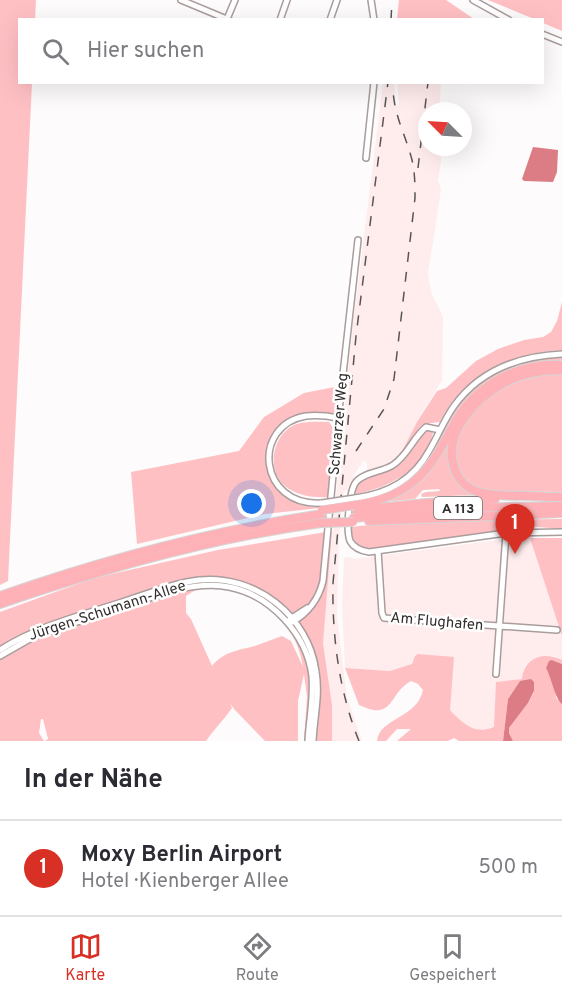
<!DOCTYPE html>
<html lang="de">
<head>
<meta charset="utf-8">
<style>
	body { margin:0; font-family:Overpass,sans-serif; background:#f7f7f7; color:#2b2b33 }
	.compass { position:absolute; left:418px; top:102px; width:54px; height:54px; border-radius:50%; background:#fff; box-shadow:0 6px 24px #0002; rotate:294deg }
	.you { position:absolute; left:252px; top:504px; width:21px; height:21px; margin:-15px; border:4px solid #fff; border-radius:50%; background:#1a73e8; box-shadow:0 0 0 9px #1a73e833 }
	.badge { display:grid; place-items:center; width:39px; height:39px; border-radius:50%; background:#d93025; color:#fff; font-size:20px; font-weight:700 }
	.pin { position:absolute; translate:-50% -50px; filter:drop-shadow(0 2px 3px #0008) }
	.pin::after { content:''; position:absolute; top:32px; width:21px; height:18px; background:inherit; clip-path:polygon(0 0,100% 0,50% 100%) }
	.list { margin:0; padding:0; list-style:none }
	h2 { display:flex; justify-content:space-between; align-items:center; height:78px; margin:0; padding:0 24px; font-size:26px }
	h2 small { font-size:20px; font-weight:400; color:#7c7c81 }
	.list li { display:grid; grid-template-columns:39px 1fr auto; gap:18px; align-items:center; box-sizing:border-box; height:96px; padding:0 24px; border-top:2px solid #e1e1e2 }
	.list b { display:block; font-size:22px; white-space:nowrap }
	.list p { margin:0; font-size:20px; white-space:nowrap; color:#7c7c81 }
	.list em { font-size:20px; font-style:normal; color:#7c7c81 }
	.icon { flex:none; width:33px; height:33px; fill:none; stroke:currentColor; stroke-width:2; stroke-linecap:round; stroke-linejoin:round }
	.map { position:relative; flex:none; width:562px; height:741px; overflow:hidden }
	.search { position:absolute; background:#fff; box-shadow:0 6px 24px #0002; left:18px; right:18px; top:18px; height:66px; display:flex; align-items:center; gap:15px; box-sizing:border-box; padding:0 21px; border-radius:0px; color:#7c7c81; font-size:22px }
	.sheet { height:174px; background:#fff }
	nav { display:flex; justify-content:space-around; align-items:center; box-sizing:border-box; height:84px; border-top:2px solid #e1e1e2; background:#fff; font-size:16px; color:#7c7c81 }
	nav a { display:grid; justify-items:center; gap:3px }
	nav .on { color:#d93025 }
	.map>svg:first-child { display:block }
	.built { fill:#ffeced }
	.green { fill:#ffc0c4; fill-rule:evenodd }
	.water { fill:#dc7c85 }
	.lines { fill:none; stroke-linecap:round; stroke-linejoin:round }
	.minor-casing { stroke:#aa9d9d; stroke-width:8 }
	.highway-casing { stroke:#d6d5d5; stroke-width:10 }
	.minor { stroke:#fff; stroke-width:5 }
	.highway { stroke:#feb2b8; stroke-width:8 }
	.rail { stroke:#5a5555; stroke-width:1.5; stroke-dasharray:10 10; stroke-linecap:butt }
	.minor-bridge-casing { stroke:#aa9d9d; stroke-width:8; stroke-linecap:butt }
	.highway-bridge-casing { stroke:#d6d5d5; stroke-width:10; stroke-linecap:butt }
	.minor-bridge { stroke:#fff; stroke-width:5 }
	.highway-bridge { stroke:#feb2b8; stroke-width:8 }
	.labels { text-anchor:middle; stroke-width:5; stroke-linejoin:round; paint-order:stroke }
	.shield { fill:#fff; stroke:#706d6d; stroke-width:1.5 }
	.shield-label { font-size:14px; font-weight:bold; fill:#332e2e }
	.street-label { font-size:15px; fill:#332e2e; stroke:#fff }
</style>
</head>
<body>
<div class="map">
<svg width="562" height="741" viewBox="0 0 562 741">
	<rect width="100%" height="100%" fill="#fdfbfb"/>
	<path class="built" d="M383 83H394L396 106 399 105 397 83H441L439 111H427V147H440L441 161 438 181 441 189 428 274 431 292 443 317 442 380 417 422 400 455 385 466 372 471 367 470V463L364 460 355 473 350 490 344 491 339 538 337 617 347 698 362 741H332V705L323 643 324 620 352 333Z
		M530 536 562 636V660L554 656H541L532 659 525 665 522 679 497 682 494 728 482 731 465 725 450 710V703L413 659 412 664 390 671 345 668 342 605 344 558 348 557 354 559Z"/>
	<path class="green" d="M0 0H36L35 19 20 20V82L32 83 8 581 0 585Z
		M399 0H446L474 19H397Z
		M488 0H562V31L543 23 542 20 534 19Z
		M562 302V350C511 353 464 373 440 422L424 424 420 427 400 455 417 422 437 391 446 388 476 361 498 349 524 340 543 337 551 332 557 321Z
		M562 356V361C515 360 475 382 451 421 441 437 434 454 422 468 406 486 385 495 362 500 376 493 394 492 407 480 426 465 434 445 445 424 471 375 511 361 562 356Z
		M562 373V492L479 491 464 481 454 462 455 440 473 410 503 386 536 374Z
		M340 386 336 412C328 417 322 413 313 414 305 414 290 419 283 425 276 430 273 437 270 444 257 478 287 507 320 505V508L265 514 137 544 131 472 239 451 264 417 304 393Z
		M329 422 336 432 329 497C314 498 297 496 285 486 265 470 273 432 297 424 307 421 319 422 329 422Z
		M428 430 433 433C425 469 388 489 354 494 355 477 379 475 391 468 400 462 407 457 413 449 418 442 420 434 428 430Z
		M452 434C440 472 459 470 475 495L422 497 421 494 426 492 440 491 439 489 423 490 415 499 382 502 407 489Z
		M562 519V529L526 526 374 549C360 549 351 542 351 527L386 523 458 520Z
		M332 531 323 643 332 705V741H304L307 697 304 674 298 701V741H265L234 709 230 703 232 708C224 720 214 729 206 741H45L48 739 43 719H41L39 733 44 741H0V612L94 578 218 550ZM200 587C252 586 295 615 303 667L291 641 282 636C273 639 264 643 255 646 239 650 223 652 212 666L191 619 186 613V596Z
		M530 538H562V636Z
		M418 654 454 657 450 710C463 724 475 735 494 727L496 682 522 679C524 657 544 651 562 660V664L552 660 546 668 554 683 556 698 562 704V741H513L509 733V728L528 703 534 692V682L520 681 508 699 503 741H459L454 738 448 741H397L411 729H397L386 741H377C380 717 417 719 423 690L418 684 411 681C388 693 395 722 359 705L345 668 390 671 412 664 415 656Z"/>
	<path class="water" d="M533 147 558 150 557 172 553 182 524 181 522 179Z
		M552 660 562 664V704C555 699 552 679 546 668L549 661Z
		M531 679 534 682V691L528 703 509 728V733L513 741H503L508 699 520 681Z"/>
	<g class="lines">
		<defs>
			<path id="minor" d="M181 0 229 20
				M371 0 374 20
				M473 0 509 20
				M227 19 235 0
				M280 20 287 0
				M330 20 337 0
				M542 34 562 42
				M366 158 374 82
				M440 430 426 427C413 438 408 455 393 465 383 472 364 472 356 482 349 491 346 530 350 541 354 548 362 551 369 552L506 533 562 532
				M355 498C387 494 414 479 429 451 438 436 444 420 454 406 480 370 519 356 562 354
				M322 503C258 507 251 425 306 416 317 415 328 416 338 418
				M378 551 382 613 384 618 557 630
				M290 619 307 608
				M292 622C308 614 319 598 323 581L340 401 358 240
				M0 650C36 627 78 616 119 603 145 595 172 583 199 580 255 574 309 616 316 672 320 695 314 718 313 741
				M0 656 35 636 174 590C192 586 211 583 229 587 271 595 307 635 312 676 314 698 309 720 308 741
				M496 674 506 533"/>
			<path id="highway" d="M546 497H562
				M548 497C527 494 489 499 471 489 461 483 455 474 453 463 445 430 477 398 504 383 522 373 542 370 562 370
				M354 505C375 502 396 496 413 482 434 465 444 442 457 419 479 383 521 362 562 365
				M357 510 426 503 495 499
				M353 518 461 508 562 506
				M369 521 562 513
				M0 596C105 559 211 531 322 514
				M0 604C105 568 211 538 321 523"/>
		</defs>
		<use href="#minor" class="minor-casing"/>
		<use href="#highway" class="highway-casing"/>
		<use href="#minor" class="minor"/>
		<use href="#highway" class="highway"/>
		<path class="rail" d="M391 20 392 0
			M418 168 428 82
			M356 451 384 409 394 379 415 198C415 185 415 173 412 160 406 136 395 118 393 91
			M359 741C339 691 332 637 333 583L356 336 388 82"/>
		<defs>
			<path id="minor-bridge" d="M322 503 355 498"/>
			<path id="highway-bridge" d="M322 510 354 505
				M321 523 353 522"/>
		</defs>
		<use href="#minor-bridge" class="minor-bridge-casing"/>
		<use href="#highway-bridge" class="highway-bridge-casing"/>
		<use href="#minor-bridge" class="minor-bridge"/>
		<use href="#highway-bridge" class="highway-bridge"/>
	</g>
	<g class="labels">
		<rect class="shield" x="434" y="497" width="48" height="22" rx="4.5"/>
		<g class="shield-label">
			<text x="458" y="513">A 113</text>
		</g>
		<g class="street-label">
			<text transform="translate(338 424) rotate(-85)" y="5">Schwarzer Weg</text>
			<text transform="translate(107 610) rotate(-18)" y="5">Jürgen-Schumann-Allee</text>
			<text transform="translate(437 621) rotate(5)" y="5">Am Flughafen</text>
		</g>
	</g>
</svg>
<svg class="compass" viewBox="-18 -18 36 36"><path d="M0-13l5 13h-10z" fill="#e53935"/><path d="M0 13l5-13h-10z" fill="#7c7c81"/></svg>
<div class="you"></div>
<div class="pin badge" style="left:515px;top:554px">1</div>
<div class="search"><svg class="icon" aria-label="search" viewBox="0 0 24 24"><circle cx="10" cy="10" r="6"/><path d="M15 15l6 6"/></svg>Hier suchen</div>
</div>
<section class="sheet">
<h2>In der Nähe<small></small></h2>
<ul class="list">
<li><span class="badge">1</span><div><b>Moxy Berlin Airport</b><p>Hotel · Kienberger Allee</p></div><em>500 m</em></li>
</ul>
</section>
<nav>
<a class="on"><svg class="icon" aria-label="map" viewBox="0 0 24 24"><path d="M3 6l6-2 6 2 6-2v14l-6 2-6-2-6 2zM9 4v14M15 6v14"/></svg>Karte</a>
<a><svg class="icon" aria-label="directions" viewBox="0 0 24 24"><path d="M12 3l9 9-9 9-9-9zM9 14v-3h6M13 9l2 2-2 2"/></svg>Route</a>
<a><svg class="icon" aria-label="saved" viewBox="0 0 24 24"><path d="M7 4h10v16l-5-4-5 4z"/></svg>Gespeichert</a>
</nav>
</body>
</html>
